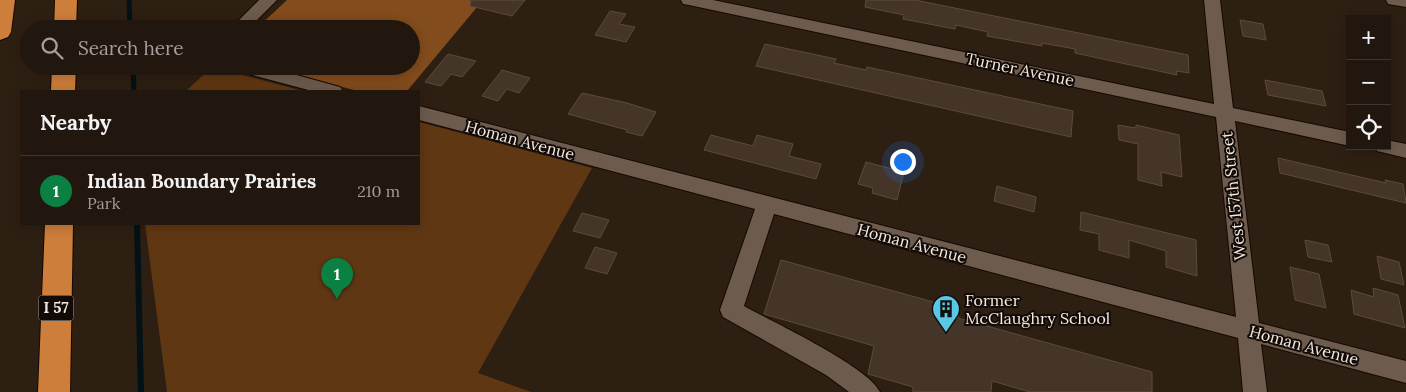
<!DOCTYPE html>
<html lang="en">
<head>
<meta charset="utf-8">
<style>
	body { margin:0; font-family:Lora,serif; background:#2a2017; color:#f1f3f6 }
	.controls { position:absolute; right:15px; top:15px; display:grid; overflow:hidden; border-radius:0px; box-shadow:0 2px 12px #0003 }
	.controls button { width:45px; height:45px; display:grid; place-items:center; padding:0; border:0; border-bottom:1px solid #3f362e; background:#22170e; color:#f1f3f6; font:25px sans-serif }
	.you { position:absolute; left:902px; top:161px; width:18px; height:18px; margin:-12px; border:4px solid #fff; border-radius:50%; background:#1a73e8; box-shadow:0 0 0 8px #1a73e833 }
	.badge { display:grid; place-items:center; width:32px; height:32px; border-radius:50%; background:#0b8043; color:#fff; font-size:16px; font-weight:700 }
	.pin { position:absolute; translate:-50% -41px; filter:drop-shadow(0 1px 2px #0008) }
	.pin::after { content:''; position:absolute; top:26px; width:18px; height:15px; background:inherit; clip-path:polygon(0 0,100% 0,50% 100%) }
	.list { margin:0; padding:0; list-style:none }
	h2 { display:flex; justify-content:space-between; align-items:center; height:65px; margin:0; padding:0 20px; font-size:21px }
	h2 small { font-size:16px; font-weight:400; color:#a29f9e }
	.list li { display:grid; grid-template-columns:32px 1fr auto; gap:15px; align-items:center; box-sizing:border-box; height:70px; padding:0 20px; border-top:1px solid #3f362e }
	.list b { display:block; font-size:19px; white-space:nowrap }
	.list p { margin:0; font-size:16px; white-space:nowrap; color:#a29f9e }
	.list em { font-size:16px; font-style:normal; color:#a29f9e }
	.icon { flex:none; width:28px; height:28px; fill:none; stroke:currentColor; stroke-width:2; stroke-linecap:round; stroke-linejoin:round }
	.map { position:relative; flex:none; width:1406px; height:392px; overflow:hidden }
	.search { position:absolute; background:#22170e; box-shadow:0 2px 12px #0003; left:20px; top:20px; width:400px; height:55px; display:flex; align-items:center; gap:12px; box-sizing:border-box; padding:0 18px; border-radius:28px; color:#a29f9e; font-size:19px }
	.panel { position:absolute; background:#22170e; box-shadow:0 2px 12px #0003; left:20px; top:90px; width:400px; height:135px; border-radius:0px }
	.map>svg:first-child { display:block }
	.green { fill:#603713 }
	.forest { fill:#834c1c }
	.lines { fill:none; stroke-linecap:round; stroke-linejoin:round }
	.stream-far1 { stroke:#031216; stroke-width:5 }
	.stream { stroke:#031216; stroke-width:6 }
	.building { fill:#453428; stroke:#5c4a3d }
	.minor-casing { stroke:#160801; stroke-width:2 }
	.highway-casing { stroke:#160801; stroke-width:2 }
	.minor { fill:#6d5b4d; fill-rule:evenodd }
	.highway { fill:#cd7e3b; fill-rule:evenodd }
	.labels { text-anchor:middle; stroke-width:4; stroke-linejoin:round; paint-order:stroke }
	.shield { fill:#110a06; stroke:#b0a69f; stroke-width:1 }
	.shield-label { font-size:15px; font-weight:bold; fill:#f4e9e1 }
	.street-label { font-size:16px; fill:#f4e9e1; stroke:#110a06 }
	.poi-label { font-size:16px; fill:#f4e9e1; stroke:#110a06; text-anchor:start }
</style>
</head>
<body>
<div class="map">
<svg width="1406" height="392" viewBox="0 0 1406 392">
	<rect width="100%" height="100%" fill="#2e1f13"/>
	<path class="green" d="M212 67 303 91H186Z
		M419 122 592 168 478 373 531 392H167L145 224H419Z"/>
	<path class="forest" d="M287 0H483L407 91H358L261 66H411V29H256Z"/>
	<g class="lines">
		<path class="stream-far1" d="M129 0 130 29
			M133 66 134 91"/>
		<path class="stream" d="M137 224 141 392"/>
	</g>
	<path class="building" d="M471 0H525L512 16 470 6Z
		M866 0H915L1188 55 1189 73 1176 71 1177 75 1075 53V49L1042 43V46L987 36 988 32 956 25 955 29 903 19 904 15 865 7Z
		M610 11 626 14 619 24 635 27 626 42 595 35Z
		M1240 20 1263 24 1266 40 1243 36Z
		M765 44 836 59 834 63 866 70 867 67 1073 111 1071 137 756 66Z
		M448 54 476 61 462 77 451 74 441 86 425 82Z
		M502 70 530 78 519 93 507 89 498 101 482 96Z
		M1265 80 1322 91 1326 106 1268 95Z
		M582 93 627 103 656 112 642 136 626 132 627 130 568 114Z
		M1118 125 1136 128V125L1179 135 1182 177 1161 172 1162 186 1138 180V144L1119 140Z
		M711 135 753 146 757 135 793 144 789 156 821 164 816 179 704 150Z
		M1278 158 1386 183 1385 180 1403 184 1406 203 1280 173Z
		M866 162 904 172 897 200 872 193 873 188 858 184Z
		M997 186 1036 197 1034 212 994 201Z
		M1081 212 1196 240 1197 276 1166 267V251L1129 240V258L1099 250V234L1080 230Z
		M582 213 609 220 600 238 573 231Z
		M1305 240 1328 245 1332 262 1308 257Z
		M595 247 617 253 607 274 585 268Z
		M1377 256 1399 262 1404 285 1381 279Z
		M781 260 959 309 958 318 1152 372V392H1030L992 381 991 392H913V387L868 374 874 346 764 314Z
		M1290 267 1319 274 1326 308 1295 300Z
		M1373 288 1398 295 1405 328 1354 314 1351 290 1374 297Z"/>
	<g class="lines">
		<defs>
			<path id="minor" d="M259 0H277L248 29H230Z
				M681 0H713L1214 104 1204 0H1220L1233 108 1350 132V146L1235 121 1259 323 1406 361V383L1261 344 1267 392H1243L1238 338 774 214 744 306C771 321 869 367 880 392H849L826 375 723 317 720 310 755 209 419 120V106L1236 317 1216 117 689 5 683 4Z
				M1386 0H1406V7L1388 4Z
				M231 66H264L340 87 343 91H312L234 70Z
				M1387 140 1406 144V158L1377 151 1375 146H1387Z"/>
			<path id="highway" d="M0 0H15L11 32 8 37 0 40Z
				M55 0H77L76 29H54Z
				M52 66H76L75 91H51Z
				M45 224H73L70 392H38Z"/>
		</defs>
		<use href="#minor" class="minor-casing"/>
		<use href="#highway" class="highway-casing"/>
		<use href="#minor" class="minor"/>
		<use href="#highway" class="highway"/>
	</g>
	<defs>
		<symbol id="building-pin" viewBox="-11 -11 22 30"><path d="M0 17L-7.5 6A9.5 9.5 0 1 1 7.5 6Z" fill="#59c8e4" stroke="#110a06"/><path d="M-4-6H4V6H1V3H-1V6H-4ZM-2.5-4.3h1.7v1.8h-1.7ZM.8-4.3h1.7v1.8H.8ZM-2.5-1h1.7V.8h-1.7ZM.8-1h1.7V.8H.8Z" fill="#111"/></symbol>
	</defs>
	<g fill-rule="evenodd">
		<use href="#building-pin" x="930" y="293" width="32" height="43"/>
	</g>
	<g class="labels">
		<rect class="shield" x="38.5" y="295.5" width="35" height="25" rx="4"/>
		<g class="shield-label">
			<text x="56" y="313">I 57</text>
		</g>
		<g class="street-label">
			<text transform="translate(1020 69) rotate(12)" y="6">Turner Avenue</text>
			<text transform="translate(520 140) rotate(15)" y="6">Homan Avenue</text>
			<text transform="translate(1233 196) rotate(-96)" y="6">West 157th Street</text>
			<text transform="translate(912 243) rotate(15)" y="6">Homan Avenue</text>
			<text transform="translate(1304 345) rotate(15)" y="6">Homan Avenue</text>
		</g>
		<g class="poi-label">
			<text x="965" y="306">Former<tspan x="965" dy="18">McClaughry School</tspan></text>
		</g>
	</g>
</svg>
<div class="controls">
<button>+</button>
<button>−</button>
<button><svg class="icon" aria-label="locate" viewBox="0 0 24 24"><circle cx="12" cy="12" r="6"/><path d="M12 2v4M12 18v4M2 12h4M18 12h4"/></svg></button>
</div>
<div class="you"></div>
<div class="pin badge" style="left:337px;top:299px">1</div>
<div class="search"><svg class="icon" aria-label="search" viewBox="0 0 24 24"><circle cx="10" cy="10" r="6"/><path d="M15 15l6 6"/></svg>Search here</div>
<section class="panel">
<h2>Nearby<small></small></h2>
<ul class="list">
<li><span class="badge">1</span><div><b>Indian Boundary Prairies</b><p>Park</p></div><em>210 m</em></li>
</ul>
</section>
</div>
</body>
</html>
